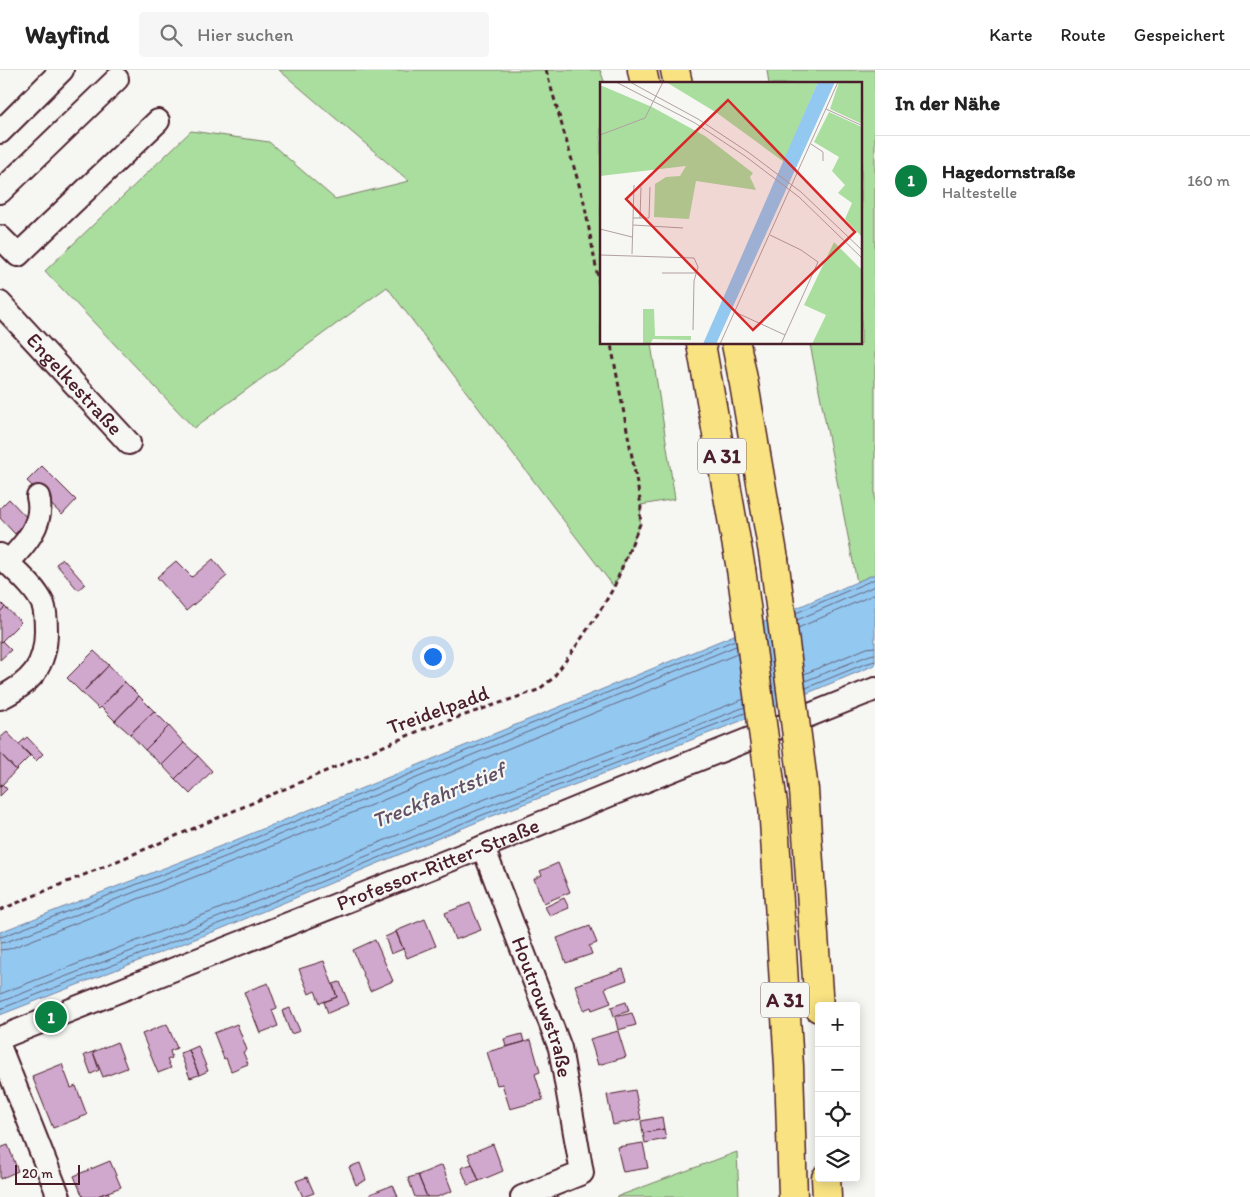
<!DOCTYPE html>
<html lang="de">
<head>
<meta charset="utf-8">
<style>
	body { margin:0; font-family:Itim,sans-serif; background:#f6f6f6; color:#222 }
	.controls { position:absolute; right:15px; bottom:15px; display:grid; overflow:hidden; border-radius:5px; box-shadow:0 2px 12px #0003 }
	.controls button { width:45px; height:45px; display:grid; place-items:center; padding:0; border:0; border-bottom:1px solid #e0e0e0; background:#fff; color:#222; font:25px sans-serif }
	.scale { position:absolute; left:15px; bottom:12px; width:65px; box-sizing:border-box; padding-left:5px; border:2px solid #4a1f2b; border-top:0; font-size:14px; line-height:18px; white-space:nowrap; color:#4a1f2b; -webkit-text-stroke:4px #f6f6f2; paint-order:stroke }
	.you { position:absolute; left:432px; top:586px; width:18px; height:18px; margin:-12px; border:4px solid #fff; border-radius:50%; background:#1a73e8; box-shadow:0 0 0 8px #1a73e833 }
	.badge { display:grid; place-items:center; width:32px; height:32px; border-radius:50%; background:#0b8043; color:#fff; font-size:16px; font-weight:700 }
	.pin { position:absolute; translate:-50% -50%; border:2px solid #fff; box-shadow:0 1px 5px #0006 }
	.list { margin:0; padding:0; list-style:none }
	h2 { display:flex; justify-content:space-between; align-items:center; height:65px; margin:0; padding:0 20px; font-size:21px }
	h2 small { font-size:16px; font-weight:400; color:#767676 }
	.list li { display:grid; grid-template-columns:32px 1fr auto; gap:15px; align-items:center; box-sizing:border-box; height:90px; padding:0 20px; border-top:1px solid #e0e0e0 }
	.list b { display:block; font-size:19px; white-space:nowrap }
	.list p { margin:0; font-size:16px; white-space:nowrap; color:#767676 }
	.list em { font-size:16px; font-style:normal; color:#767676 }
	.icon { flex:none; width:28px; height:28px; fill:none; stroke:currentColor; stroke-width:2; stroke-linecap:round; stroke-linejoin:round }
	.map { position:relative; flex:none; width:875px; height:1127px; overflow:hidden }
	header { display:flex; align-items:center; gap:30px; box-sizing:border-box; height:70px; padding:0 25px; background:#fff; border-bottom:1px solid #e0e0e0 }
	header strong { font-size:24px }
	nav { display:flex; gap:28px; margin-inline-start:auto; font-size:18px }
	.search { width:350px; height:45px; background:#f6f6f6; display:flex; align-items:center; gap:12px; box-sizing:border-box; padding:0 18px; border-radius:5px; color:#767676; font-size:19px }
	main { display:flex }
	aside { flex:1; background:#fff }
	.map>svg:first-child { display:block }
	.green { fill:#aade9f; stroke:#7a7e65 }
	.water { fill:#93c8f1; stroke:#7684a2 }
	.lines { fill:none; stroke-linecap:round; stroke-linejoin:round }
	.shore { stroke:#67637a; stroke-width:1 }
	.building { fill:#d0a7cd; stroke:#4a1f2b }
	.minor-casing { stroke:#4a1f2b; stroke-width:26 }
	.highway-casing { stroke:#4a1f2b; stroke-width:31 }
	.path { stroke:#4a1f2b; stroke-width:3; stroke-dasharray:5 4; stroke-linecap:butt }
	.minor { stroke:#f6f6f2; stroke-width:22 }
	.highway { stroke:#f8e281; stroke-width:28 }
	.highway-bridge-casing { stroke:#4a1f2b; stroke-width:31; stroke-linecap:butt }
	.highway-bridge { stroke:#f8e281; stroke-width:28 }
	.labels { text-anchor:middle; stroke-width:4.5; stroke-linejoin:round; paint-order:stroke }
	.shield { fill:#f6f6f2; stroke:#7e6067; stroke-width:1 }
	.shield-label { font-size:20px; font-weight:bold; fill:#4a1f2b }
	.street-label { font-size:21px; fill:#4a1f2b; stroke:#f6f6f2 }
	.water-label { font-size:22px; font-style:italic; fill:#605266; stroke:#f6f6f2 }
	.inset-road { fill:none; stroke:#b1a0a2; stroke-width:1 }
	.view { fill:#d62828; fill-opacity:0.15; stroke:#d62828; stroke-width:2.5 }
	.inset-edge { fill:none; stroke:#4a1f2b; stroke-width:2.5 }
</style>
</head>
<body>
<header>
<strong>Wayfind</strong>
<div class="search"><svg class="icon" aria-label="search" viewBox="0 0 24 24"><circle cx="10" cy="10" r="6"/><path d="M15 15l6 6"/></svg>Hier suchen</div>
<nav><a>Karte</a><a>Route</a><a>Gespeichert</a></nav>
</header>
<main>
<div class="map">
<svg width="875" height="1127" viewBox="0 0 875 1127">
	<rect width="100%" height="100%" fill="#f6f6f2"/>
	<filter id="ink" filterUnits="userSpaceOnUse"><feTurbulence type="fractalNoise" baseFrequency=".02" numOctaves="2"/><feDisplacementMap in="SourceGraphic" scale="10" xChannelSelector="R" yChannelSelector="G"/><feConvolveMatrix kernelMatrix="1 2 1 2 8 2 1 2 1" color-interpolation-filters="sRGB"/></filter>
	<g filter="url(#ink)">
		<path class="green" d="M279 0H600L605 14H601V274H651L675 429 641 435 640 454 614 517 387 217 194 358 45 201 191 61 269 72 335 129 409 111Z
			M767 0H875V504L857 512 810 274H861V14H769Z
			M737 1082 739 1127H616Z"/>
		<path class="water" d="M875 504V595L738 652 482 750 223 858 0 945V862L231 772 727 568Z"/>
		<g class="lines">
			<path class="shore" d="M796 543 875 509
				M797 550 875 516
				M798 558 875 524
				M804 604 867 578 875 577
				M805 611 870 585 875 584
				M806 618 862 595 875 591
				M0 867 4 866 233 777 735 570
				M0 873 6 872 235 783 736 576
				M0 880 9 879 238 790 737 584
				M0 924 216 840 475 733 744 629
				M0 932 219 847 478 740 745 637
				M0 939 221 853 480 746 745 643"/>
		</g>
		<path class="building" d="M42 396 76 430 62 445 27 411Z
			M9 429 29 450 15 464 0 448V438Z
			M63 489 85 514 78 520 56 494Z
			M213 489 227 506 186 541 157 507 176 491 192 507Z
			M0 532 5 537 0 542Z
			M5 537 21 552 0 573V542Z
			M2 571 11 580 0 590V573Z
			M94 581 109 595 82 623 67 608Z
			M109 595 125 612 99 639 82 623Z
			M125 612 139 626 115 651 101 637Z
			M139 626 154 641 130 664 115 651Z
			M154 641 169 656 145 680 130 664Z
			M169 656 184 673 162 695 145 680Z
			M7 662 30 686 16 700 0 683V668Z
			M27 667 43 684 36 691 19 674Z
			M184 673 198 686 175 709 162 695Z
			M0 683 16 700 1 716 0 715Z
			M198 686 212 701 190 724 175 709Z
			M2 714 7 719 0 726V715Z
			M558 793 570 822 544 833 534 809 542 805 540 801Z
			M564 828 569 838 550 846 545 837Z
			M470 833 481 860 455 870 445 843Z
			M425 849 436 876 407 888 396 861Z
			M590 856 597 873 589 876 592 884 566 893 557 868Z
			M396 862 403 879 391 884 385 867Z
			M375 870 393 911 370 921 353 880Z
			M324 891 337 927 320 933 315 921 309 924 299 899Z
			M623 899 627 910 605 918 611 933 592 940 591 937 584 940 575 915Z
			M340 912 349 934 328 943 324 932 337 927 333 914Z
			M268 913 277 938 272 940 278 956 260 963 244 922Z
			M626 932 629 941 614 946 611 937Z
			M290 938 300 961 291 964 282 941Z
			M632 943 636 955 618 960 615 947Z
			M167 954 177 978 170 981 172 988 167 990 171 998 158 1003 142 964Z
			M237 954 247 980 243 982 248 994 231 1001 226 988 224 989 214 963Z
			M618 961 626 987 598 995 590 969Z
			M522 964 524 972 506 977 504 969Z
			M531 970 540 1002 535 1004 543 1030 510 1039 502 1014 497 1015 487 982Z
			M117 972 127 998 103 1007 93 982Z
			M198 976 208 1001 199 1005 189 980Z
			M189 980 199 1005 190 1008 180 983Z
			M93 982 99 1000 91 1004 84 985Z
			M62 994 71 1018 76 1016 87 1045 53 1058 32 1006Z
			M635 1020 641 1049 613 1055 607 1025Z
			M662 1047 664 1059 643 1063 641 1051Z
			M664 1059 666 1069 645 1073 643 1063Z
			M643 1073 648 1098 623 1102 617 1077Z
			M493 1074 503 1101 479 1111 468 1084Z
			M8 1075 18 1101 0 1109V1078Z
			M110 1091 121 1117 95 1127H83L74 1106Z
			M360 1093 366 1110 356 1115 349 1097Z
			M472 1094 479 1111 468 1115 461 1098Z
			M442 1095 452 1121 437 1127H427L418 1105Z
			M418 1105 427 1127H415L408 1108Z
			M307 1107 314 1123 303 1127 296 1111Z
			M393 1115 398 1127H371L370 1124Z
			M108 1122 110 1127H95Z"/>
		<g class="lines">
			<defs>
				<g id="minor">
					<path d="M0 62 62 0"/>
					<path d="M0 122 117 9"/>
					<path d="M0 167 18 185 158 51"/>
					<path id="s1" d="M0 233 129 373"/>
					<path d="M0 485C14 500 34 515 43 534 46 542 46 552 46 561 46 596 31 613 0 628"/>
					<path d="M7 493C24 476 45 453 38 427"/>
					<path id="s2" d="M483 777 560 978 582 1103 522 1127"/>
					<path id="s3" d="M0 968 483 777 607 726 875 619"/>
					<path d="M0 978 59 1127"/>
				</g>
				<path id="highway" d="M642 0 645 14
					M675 0 678 14
					M701 274 741 499
					M736 274 744 314 774 489
					M804 720 819 938
					M773 734 789 996 793 1127
					M826 1108 827 1127"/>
			</defs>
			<use href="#minor" class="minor-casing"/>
			<use href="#highway" class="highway-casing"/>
			<path class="path" d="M546 0 584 132 601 224
				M0 840 141 781 421 660 538 620 552 609 573 581 603 536 614 517 640 454 641 435 611 274"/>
			<use href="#minor" class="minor"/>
			<use href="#highway" class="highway"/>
			<defs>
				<path id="highway-bridge" d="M774 489 804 720
					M741 499 773 734"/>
			</defs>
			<use href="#highway-bridge" class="highway-bridge-casing"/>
			<use href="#highway-bridge" class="highway-bridge"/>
		</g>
	</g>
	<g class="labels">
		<g class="shield">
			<rect x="698" y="368.5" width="48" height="35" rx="4"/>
			<rect x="761" y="912.5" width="48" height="35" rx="4"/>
		</g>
		<g class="shield-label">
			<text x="722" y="393">A 31</text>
			<text x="785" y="937">A 31</text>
		</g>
		<g class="street-label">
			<text dy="7" stroke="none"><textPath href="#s1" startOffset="110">Engelkestraße</textPath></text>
			<text transform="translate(438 640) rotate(-20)" y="7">Treidelpadd</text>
			<text dy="7" stroke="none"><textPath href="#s3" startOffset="471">Professor-Ritter-Straße</textPath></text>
			<text dy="7" stroke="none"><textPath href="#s2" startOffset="171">Houtrouwstraße</textPath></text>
		</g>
		<g class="water-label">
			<text transform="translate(438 725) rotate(-22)" y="8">Treckfahrtstief</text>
		</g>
	</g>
	<g transform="translate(600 12)">
		<rect width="262" height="262" fill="#f6f6f2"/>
		<path d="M66 0H218L184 80 117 31ZM239 0H262V42L230 27ZM0 3 52 25 105 54 153 91 150 95 156 108 96 99 89 137 54 135 55 102 66 95 80 94 86 84 0 94ZM229 30 262 45V155L245 137 252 121 238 111 245 103 232 89 239 75 214 60ZM234 160 262 188V262H212L226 233 204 223ZM43 227H54L55 254H91V258L53 257 50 262H43Z" fill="#aade9f"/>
		<path d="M218 0H235L116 262H103Z" fill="#93c8f1"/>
		<path class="inset-road" d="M16 0 95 41 145 74 199 115 263 177M30 0 98 37 148 70 201 110 263 169M226 27 263 44M0 53 45 36 63 0M211 62 223 70V79M33 136H49L50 105M40 136 41 105M33 143 83 146M0 147 32 155M170 153 201 168 218 180 181 262M32 172 34 103M0 173 94 176 98 185 94 199 93 248M62 191H96M0 202V225M135 230 185 253M120 262 238 0"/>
		<path class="view" d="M128 18 255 150 153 248 26 117Z"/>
		<rect width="262" height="262" class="inset-edge"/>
	</g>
</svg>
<div class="controls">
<button>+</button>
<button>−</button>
<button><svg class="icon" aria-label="locate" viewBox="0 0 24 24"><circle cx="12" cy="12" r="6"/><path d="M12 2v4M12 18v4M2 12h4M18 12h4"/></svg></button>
<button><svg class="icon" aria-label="layers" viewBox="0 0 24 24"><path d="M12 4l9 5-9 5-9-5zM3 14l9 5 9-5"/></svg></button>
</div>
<div class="scale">20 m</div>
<div class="you"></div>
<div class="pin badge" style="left:51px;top:947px">1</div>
</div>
<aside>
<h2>In der Nähe<small></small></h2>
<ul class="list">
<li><span class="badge">1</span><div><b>Hagedornstraße</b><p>Haltestelle</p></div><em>160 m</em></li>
</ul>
</aside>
</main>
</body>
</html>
